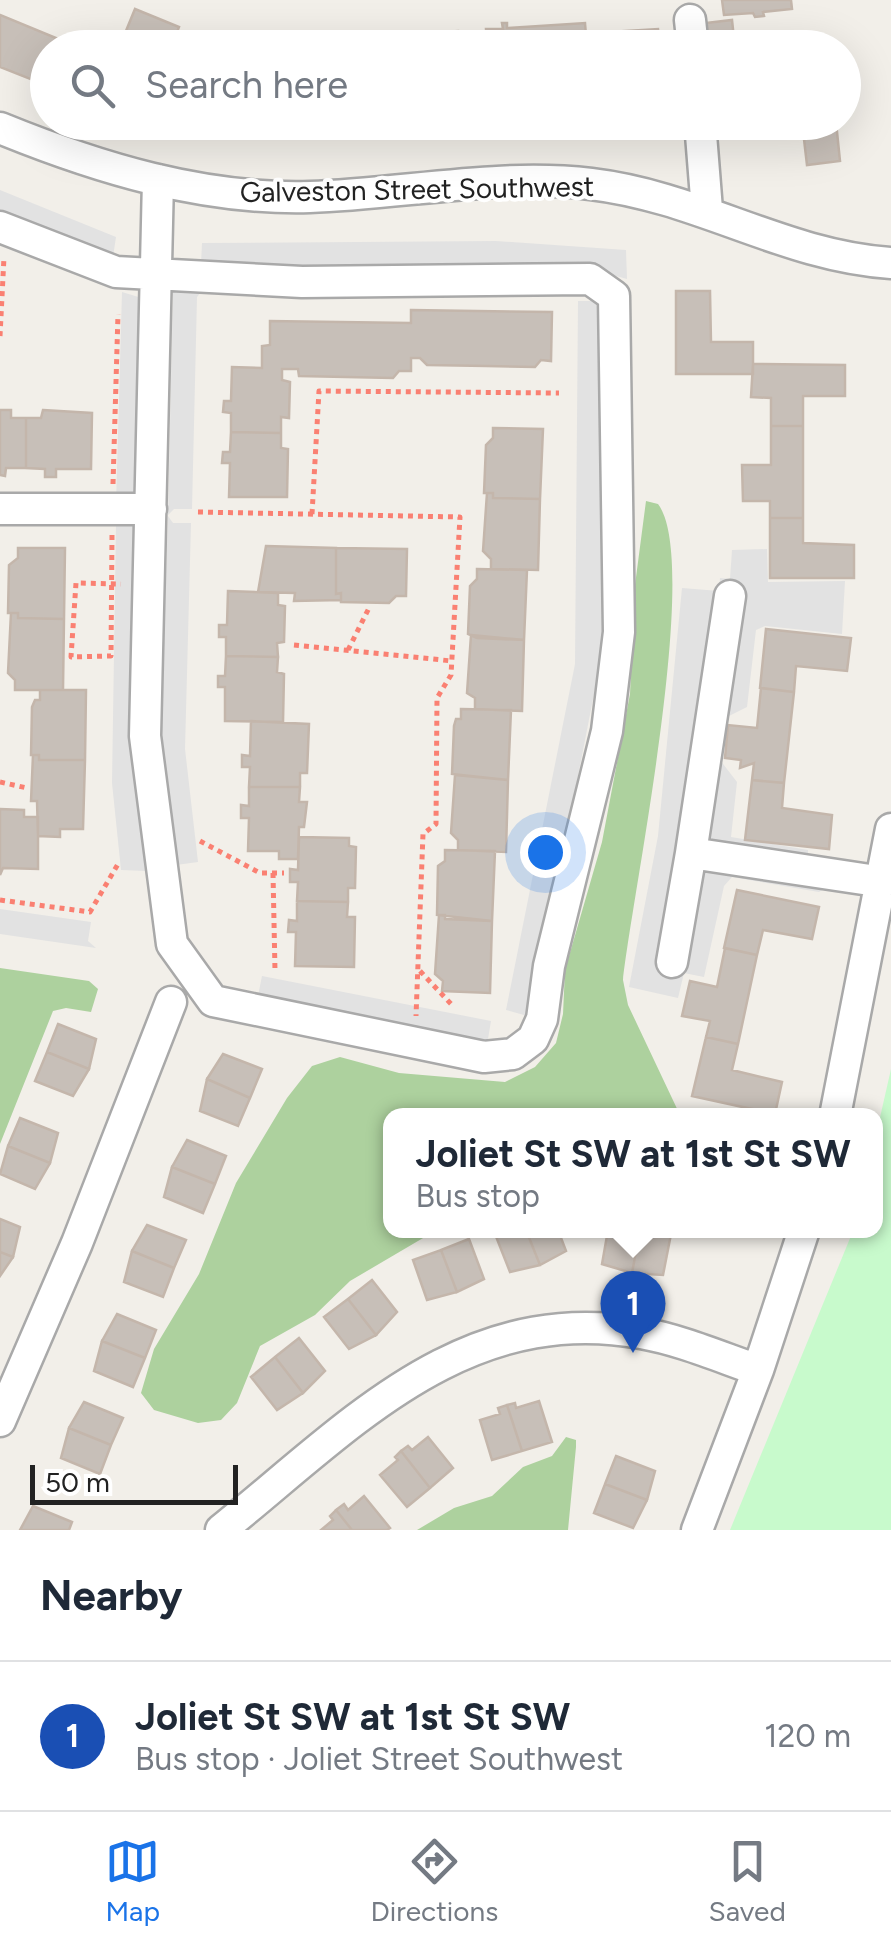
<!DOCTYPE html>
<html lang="en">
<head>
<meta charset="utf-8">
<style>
	body { margin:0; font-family:Figtree,sans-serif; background:#f2f2f3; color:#1f2937 }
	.scale { position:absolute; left:30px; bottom:25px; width:208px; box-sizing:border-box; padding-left:10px; border:5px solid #222; border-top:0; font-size:28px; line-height:35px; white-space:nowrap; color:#222; -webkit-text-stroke:8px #fff; paint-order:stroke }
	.you { position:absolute; left:545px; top:852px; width:35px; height:35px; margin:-25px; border:8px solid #fff; border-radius:50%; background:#1a73e8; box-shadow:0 0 0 15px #1a73e833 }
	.badge { display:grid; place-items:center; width:65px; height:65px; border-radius:50%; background:#1a73e8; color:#fff; font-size:32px; font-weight:700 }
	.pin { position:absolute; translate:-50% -82px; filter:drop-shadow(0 2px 5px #0008) }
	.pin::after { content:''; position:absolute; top:52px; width:35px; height:30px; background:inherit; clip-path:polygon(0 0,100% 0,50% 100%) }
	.popup { position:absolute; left:383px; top:1108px; width:500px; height:130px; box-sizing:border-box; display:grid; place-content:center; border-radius:20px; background:#fff; filter:drop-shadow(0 2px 8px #0005); font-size:32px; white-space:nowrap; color:#747a83 }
	.popup b { font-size:38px; color:#1f2937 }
	.popup::after { content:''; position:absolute; left:50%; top:100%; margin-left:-20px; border:20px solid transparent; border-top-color:#fff }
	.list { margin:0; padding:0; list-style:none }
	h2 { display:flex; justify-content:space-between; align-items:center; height:130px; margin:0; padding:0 40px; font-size:42px }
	h2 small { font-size:32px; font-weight:400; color:#747a83 }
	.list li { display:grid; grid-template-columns:65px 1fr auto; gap:30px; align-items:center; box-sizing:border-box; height:150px; padding:0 40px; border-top:2px solid #e0e1e3 }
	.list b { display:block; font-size:38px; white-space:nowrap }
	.list p { margin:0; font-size:32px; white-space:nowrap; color:#747a83 }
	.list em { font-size:32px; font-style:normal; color:#747a83 }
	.icon { flex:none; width:55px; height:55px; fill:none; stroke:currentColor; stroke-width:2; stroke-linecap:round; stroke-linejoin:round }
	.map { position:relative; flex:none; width:891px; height:1530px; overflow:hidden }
	.search { position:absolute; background:#fff; box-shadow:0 10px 40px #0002; left:30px; right:30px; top:30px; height:110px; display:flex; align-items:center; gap:25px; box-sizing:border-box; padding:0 35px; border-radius:55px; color:#747a83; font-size:38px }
	.sheet { height:280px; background:#fff }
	nav { display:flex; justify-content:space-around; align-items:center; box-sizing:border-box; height:140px; border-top:2px solid #e0e1e3; background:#fff; font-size:28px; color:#747a83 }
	nav a { display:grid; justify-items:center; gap:5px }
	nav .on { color:#1a73e8 }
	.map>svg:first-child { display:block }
	.forest { fill:#add19e }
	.park { fill:#c8facc }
	.parking { fill:#e2e2e2 }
	.building { fill:#c7bfb8; stroke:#c4b6ab; stroke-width:2.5 }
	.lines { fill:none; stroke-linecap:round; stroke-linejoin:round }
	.minor-casing { stroke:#a9a9a9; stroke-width:35 }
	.path { stroke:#fa8072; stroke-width:5; stroke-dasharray:5 5; stroke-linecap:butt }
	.minor { stroke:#fff; stroke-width:30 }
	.labels { text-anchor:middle; stroke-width:8; stroke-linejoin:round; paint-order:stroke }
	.street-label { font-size:28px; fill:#222; stroke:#fff }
</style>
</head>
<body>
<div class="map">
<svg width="891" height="1530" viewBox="0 0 891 1530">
	<rect width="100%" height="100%" fill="#f2efe9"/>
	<path class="forest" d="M646 501 658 504C702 562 632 895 623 980L628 1005 680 1115 390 1116V1230L435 1231 350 1281 315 1315 260 1346 237 1403 221 1420 198 1423 154 1410 141 1393 154 1349 199 1274 236 1183 287 1098 312 1066 340 1057 399 1073 505 1082 535 1067 556 1043 563 1014 565 970 602 842 630 694 635 585Z
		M0 968 89 981 98 989 91 1012 66 1008 53 1011 0 1144Z
		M566 1437 576 1440V1447L568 1530H417L454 1508 492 1496 523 1467 552 1456Z"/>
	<path class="park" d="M891 1069V1530H730L853 1231 876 1230V1135Z"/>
	<path class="parking" d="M0 190 116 237 109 284 0 244Z
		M496 241 626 250 627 279 576 265 197 268 201 264 202 243Z
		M173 290 202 291 197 297 192 509H174L168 515Z
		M122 292 145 299 139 505 116 504Z
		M601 296 602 653 531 1017 506 1010 575 664 578 301H598Z
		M168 516 173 523H191L185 749 198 862 176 865 160 744Z
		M116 525 138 526 133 744 146 871 121 870 112 783Z
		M767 549 768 582 845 581 842 634 765 626 756 630 747 707 725 718 720 760 737 782 731 837 808 850V866L829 886 819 892 732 877 724 886 704 977 684 973 678 998 629 987 658 836 682 588 719 591 720 578 730 579 732 550Z
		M0 909 91 922 88 941 96 948 0 934Z
		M262 976 491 1021 487 1045 258 996Z"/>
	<path class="building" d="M722 0H791L792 9 763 12 764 16 755 17 753 13 724 15Z
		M135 9 179 27 171 48H119Z
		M0 15 80 48H48V86L0 67Z
		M732 20 735 48H699L697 24Z
		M502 23H507V28L585 23 587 48H487L486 29H503Z
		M658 29 660 48H611L610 32Z
		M458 31 459 48H411L410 34Z
		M377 37 378 48H329L328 40Z
		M334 122H383V135L335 138Z
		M416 122H464L465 130 416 133Z
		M616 122H665V128L617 131Z
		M802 122H836L840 161 807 165Z
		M676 291H710L711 342H753V374H676Z
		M411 310 552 312 551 361 541 360 535 367 486 366 427 365 420 358H411V371H399L393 378 299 376 298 369H282V380L290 382 289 418 281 417V433L231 432V413L223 412 224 401H231L232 367 262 368V346L270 345V321L411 323Z
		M753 364 845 365V396H803V426H771V398L751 397Z
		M0 410H11V418H26V468H6L5 476 0 475Z
		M43 410 92 413 91 469H56V477H45V469L26 468V418H41Z
		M771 426H803V518H770V501H743L742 465H771Z
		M493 428 543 429 540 499 493 498V493H484L486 445 493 438Z
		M231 432 281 433V448L288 449 287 497H229L230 463H222L223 452H230Z
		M487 493H493V498L540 499 538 570 491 569V559L483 551Z
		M770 518H803V543L854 545V578H770Z
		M266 546 336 548V594L341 593V600L294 601 295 593 258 592Z
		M18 548H65L64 619 18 618V613H8L9 565 18 558Z
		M336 548 407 549 406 596H396L389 603 341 602V593L336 594Z
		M477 569 527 570 524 640 477 638 468 634 470 586 477 579Z
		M228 591 278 593V605L285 606 284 642 277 643 278 657 226 656V637H219V625H227Z
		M11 613H18V618L64 619 63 690H15V680L8 673Z
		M766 629 851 638 847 671 796 666 794 692 760 688Z
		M471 635 524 640 522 711 475 709V698L467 693Z
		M226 656 278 657 277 672 284 674 283 722 225 721V687H218V676H225Z
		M761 688 794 692 784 783 752 780 754 763 740 768 741 760 725 758 728 725 757 728Z
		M40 690H86L85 760H39V755H31L32 707 35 700H40Z
		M461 709 511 710 508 780 452 774 454 726 456 719H461Z
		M251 721 309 724 307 773H300V787H249L250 767H242V755L250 756Z
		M33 755H39V760H85L83 829H60V837L38 836 37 801H31Z
		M455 775 508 780 506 852 458 850V840L451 833Z
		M752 780 784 783 782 808 832 815 829 849 745 840Z
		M249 787H300L299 802H307L304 827H299L298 859H279V851H248L249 818H241V805L249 806Z
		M0 809 24 810V817H38V869L3 868 0 875Z
		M299 837 349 838V846L356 847 355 888H348V902L297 901 298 882H290V869L298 870Z
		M445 850 495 851 492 921 437 915 438 866 445 861Z
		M737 890 819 907 812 939 763 930 757 955 724 948Z
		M297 901 348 902 347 917H355L354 967 295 966 296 932H288L289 920 297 921Z
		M439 915H445V919L492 921 490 993 442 991 443 981 435 974Z
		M725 948 757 955 738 1044 706 1037 710 1021 682 1016 690 981 717 987Z
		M58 1024 96 1039 89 1069 47 1052Z
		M706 1037 738 1044 732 1070 782 1082 775 1114 692 1096Z
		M47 1052 89 1069 73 1096 35 1081Z
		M223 1054 262 1069 250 1098 207 1079Z
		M207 1079 250 1098 238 1126 200 1111Z
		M20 1118 58 1133 50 1163 8 1146Z
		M187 1140 226 1156 215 1184 172 1167Z
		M8 1146 50 1163 35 1189 0 1174Z
		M172 1167 215 1184 203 1213 164 1197Z
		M0 1219 20 1227 13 1257 0 1252Z
		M147 1225 186 1240 174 1268 132 1251Z
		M504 1230H526L540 1265 510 1272 495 1234Z
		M526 1230H558L566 1251 540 1265Z
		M608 1230H640L632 1273 602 1264Z
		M640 1230 671 1234 663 1275 632 1273Z
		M469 1239 484 1279 457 1292 441 1250Z
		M441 1250 457 1292 427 1300 413 1260Z
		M132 1251 174 1268 163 1297 124 1282Z
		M0 1252 13 1257 0 1276Z
		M372 1280 397 1312 376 1335 348 1299Z
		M348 1299 376 1335 349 1349 324 1317Z
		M117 1314 156 1330 145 1358 102 1341Z
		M299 1338 325 1371 303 1393 275 1357Z
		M102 1341 145 1358 133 1387 94 1371Z
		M275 1357 303 1393 277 1410 251 1377Z
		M539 1401 552 1442 522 1451 507 1405 515 1403 516 1408Z
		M84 1402 123 1418 111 1445 69 1428Z
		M507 1405 522 1451 492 1460 480 1420 500 1414 498 1408Z
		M69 1428 111 1445 100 1474 61 1458Z
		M428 1437 453 1468 430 1488 401 1451 408 1446 412 1450Z
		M401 1451 430 1488 407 1507 380 1475 398 1460 395 1457Z
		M616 1456 655 1471 647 1500 605 1484Z
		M605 1484 647 1500 633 1528 594 1513Z
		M364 1496 390 1528 387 1530H352L336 1510 344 1504 348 1510Z
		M33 1506 72 1522 69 1530H20Z
		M336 1510 352 1530H321L333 1520 330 1516Z"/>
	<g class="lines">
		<defs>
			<path id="minor" d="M690 20 693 48
				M700 122 707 210
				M0 128C98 168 203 200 310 197 402 194 499 173 591 184 700 197 784 256 891 263
				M0 227 116 272 302 282 590 279 614 296 619 632 607 731 549 966 542 1019 533 1039 513 1054 484 1057 213 1001 172 944 145 736 158 180
				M0 509H151
				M730 596 691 853 883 882
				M672 962 691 853
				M835 1116 891 829
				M0 1421 77 1243 171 1002
				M221 1530C348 1428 462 1301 641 1333 681 1340 720 1357 758 1370
				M697 1530 758 1370 804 1230"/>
		</defs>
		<use href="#minor" class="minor-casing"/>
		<path class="path" d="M0 336 4 257
			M113 484 118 314
			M198 512 460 517 451 675 437 698 436 824 423 834 416 1016
			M312 514 319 391 559 393
			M112 535 111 656 71 657 76 583 121 584
			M294 645 452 661
			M348 650 369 608
			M0 782 27 788
			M200 841 260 873H284
			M273 873 275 971
			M0 900 90 912 118 864
			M420 971 452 1005"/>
		<use href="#minor" class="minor"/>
	</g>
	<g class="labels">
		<g class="street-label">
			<text transform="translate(417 189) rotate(-1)" y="10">Galveston Street Southwest</text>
		</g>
	</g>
</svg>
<div class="scale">50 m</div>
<div class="you"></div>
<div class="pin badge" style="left:633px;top:1353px;background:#1a4fb4">1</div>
<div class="popup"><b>Joliet St SW at 1st St SW</b>Bus stop</div>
<div class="search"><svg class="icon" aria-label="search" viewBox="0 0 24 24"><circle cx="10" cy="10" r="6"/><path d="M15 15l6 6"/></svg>Search here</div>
</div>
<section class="sheet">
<h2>Nearby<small></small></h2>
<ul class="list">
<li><span class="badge" style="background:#1a4fb4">1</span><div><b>Joliet St SW at 1st St SW</b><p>Bus stop · Joliet Street Southwest</p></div><em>120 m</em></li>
</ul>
</section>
<nav>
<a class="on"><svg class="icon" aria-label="map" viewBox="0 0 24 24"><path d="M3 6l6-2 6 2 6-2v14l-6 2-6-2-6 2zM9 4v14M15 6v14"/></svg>Map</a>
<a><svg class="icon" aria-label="directions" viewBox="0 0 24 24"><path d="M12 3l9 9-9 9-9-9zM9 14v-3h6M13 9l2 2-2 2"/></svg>Directions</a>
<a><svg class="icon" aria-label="saved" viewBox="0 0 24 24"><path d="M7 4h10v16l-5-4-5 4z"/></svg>Saved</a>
</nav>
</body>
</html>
